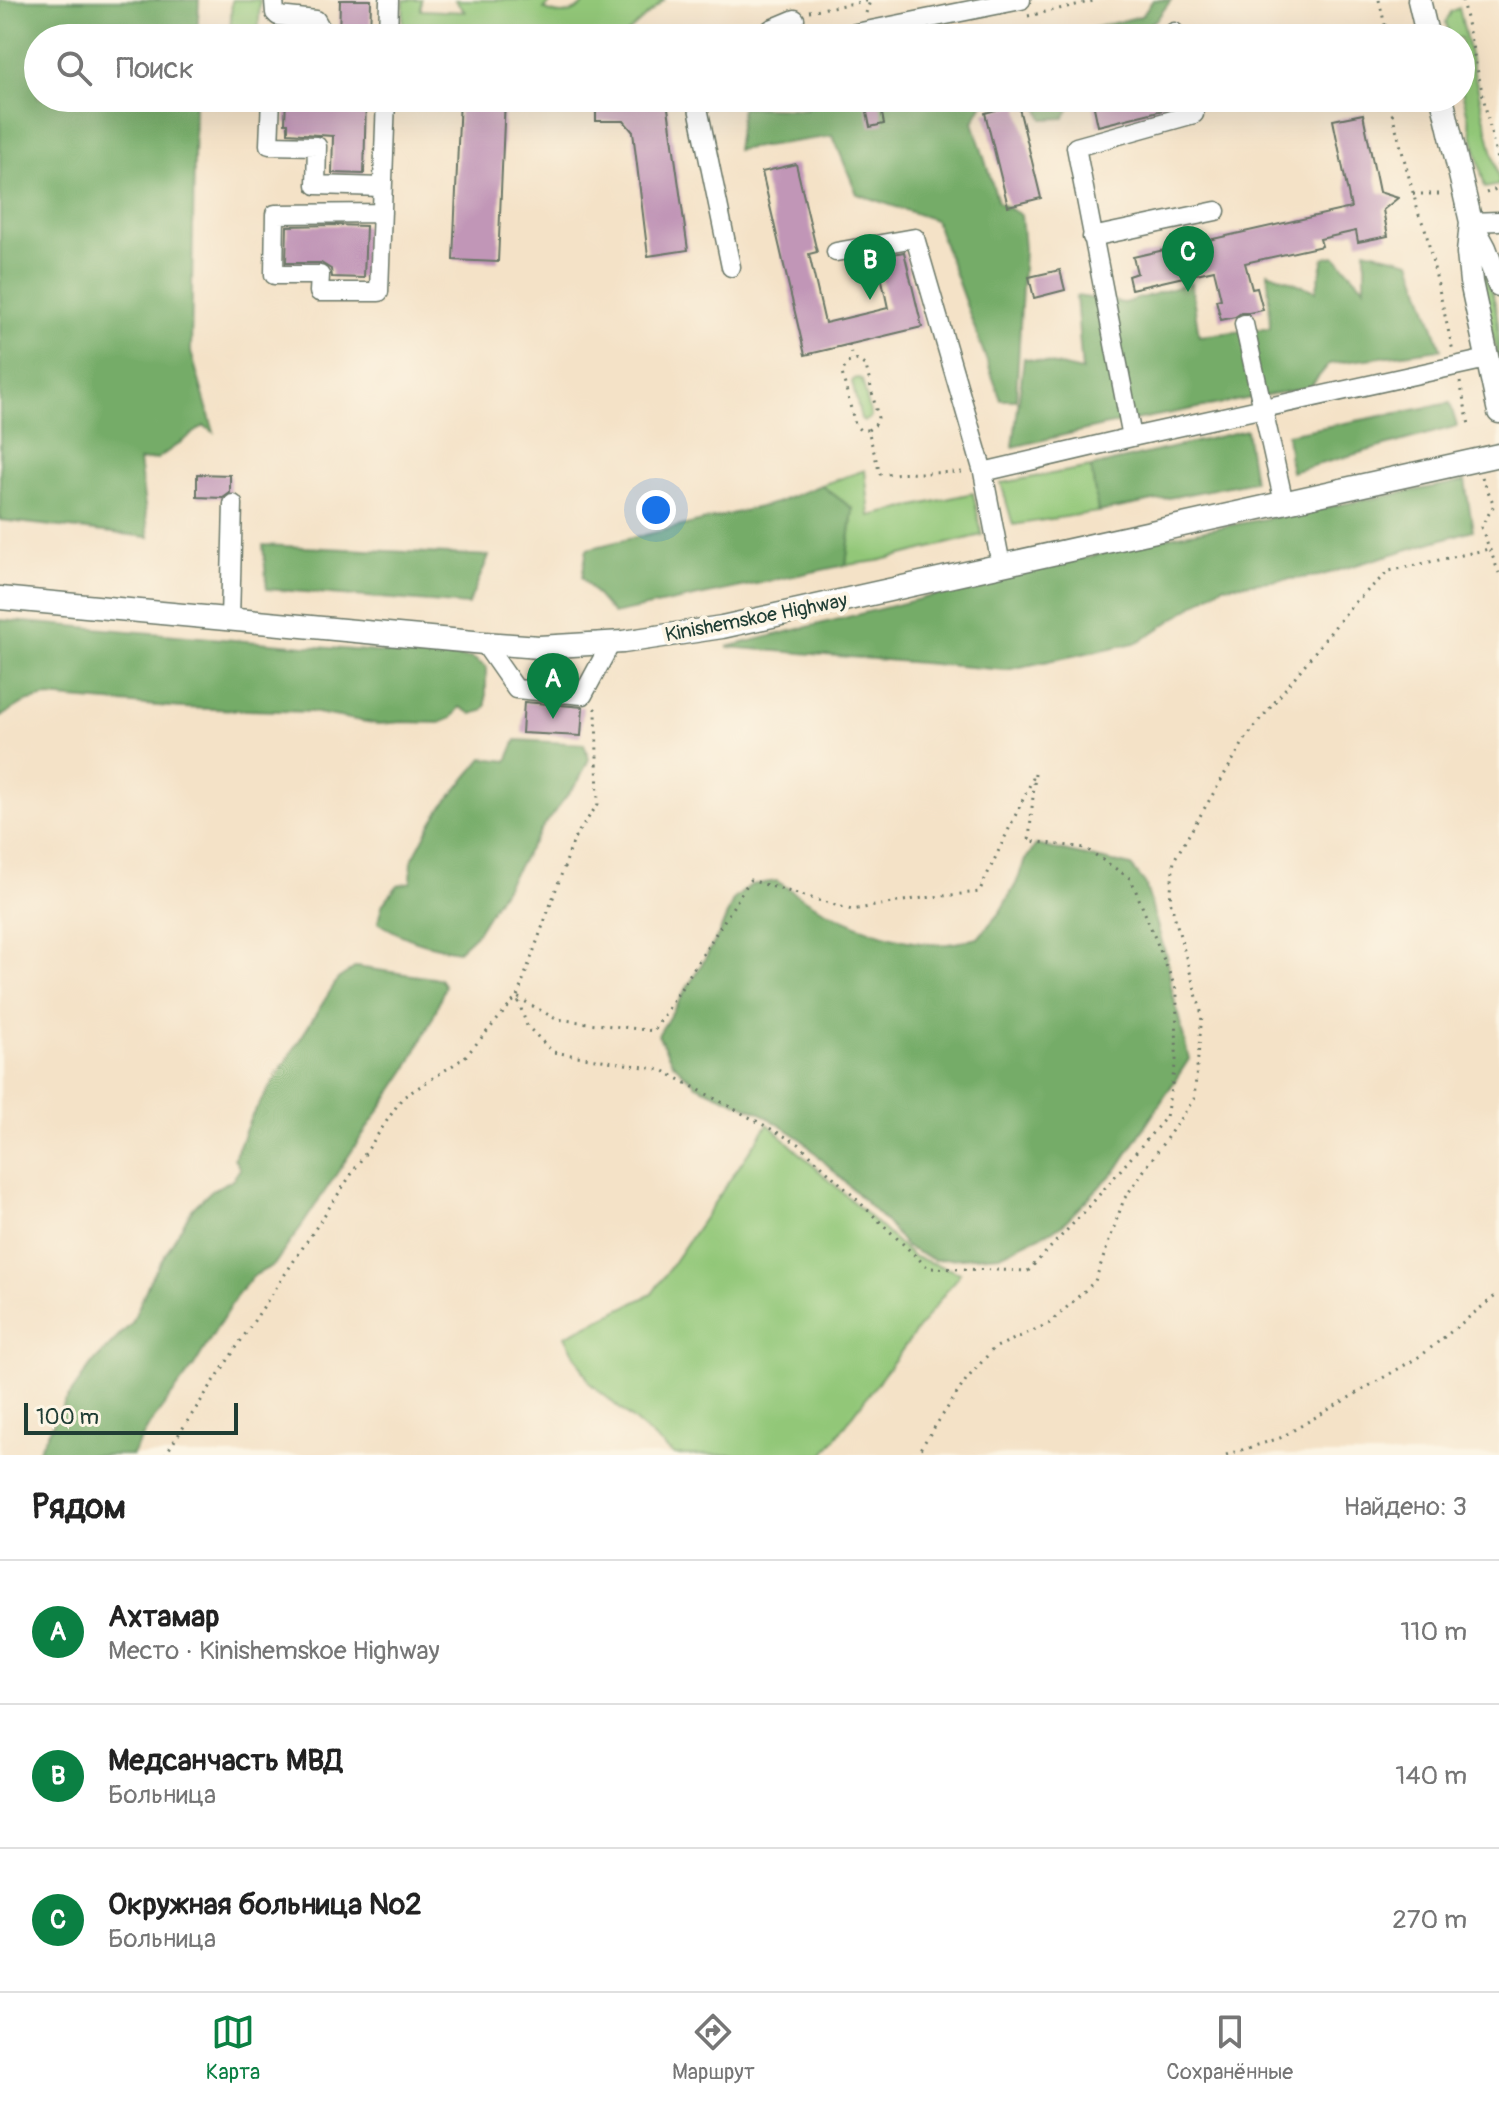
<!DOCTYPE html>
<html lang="ru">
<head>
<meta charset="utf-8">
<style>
	body { margin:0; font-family:Pangolin,sans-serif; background:#f6f6f6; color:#222 }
	.scale { position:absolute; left:24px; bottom:20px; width:214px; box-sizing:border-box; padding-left:8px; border:4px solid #1f3d34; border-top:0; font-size:22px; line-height:28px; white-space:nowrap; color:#1f3d34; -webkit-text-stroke:6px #fcf5e5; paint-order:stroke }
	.you { position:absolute; left:656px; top:510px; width:28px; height:28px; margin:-20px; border:6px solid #fff; border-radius:50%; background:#1a73e8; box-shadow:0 0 0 12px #1a73e833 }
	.badge { display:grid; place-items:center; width:52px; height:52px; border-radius:50%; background:#0b8043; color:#fff; font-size:26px; font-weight:700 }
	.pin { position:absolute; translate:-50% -66px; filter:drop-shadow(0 2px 4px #0008) }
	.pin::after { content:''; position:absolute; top:42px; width:28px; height:24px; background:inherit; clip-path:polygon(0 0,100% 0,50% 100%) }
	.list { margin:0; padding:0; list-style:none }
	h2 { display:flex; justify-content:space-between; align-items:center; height:104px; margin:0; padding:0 32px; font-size:34px }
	h2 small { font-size:26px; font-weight:400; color:#767676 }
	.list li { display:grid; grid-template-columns:52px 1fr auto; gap:24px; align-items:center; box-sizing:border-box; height:144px; padding:0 32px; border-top:2px solid #e0e0e0 }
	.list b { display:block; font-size:30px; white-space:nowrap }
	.list p { margin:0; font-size:26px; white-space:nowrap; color:#767676 }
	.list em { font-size:26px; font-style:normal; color:#767676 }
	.icon { flex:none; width:44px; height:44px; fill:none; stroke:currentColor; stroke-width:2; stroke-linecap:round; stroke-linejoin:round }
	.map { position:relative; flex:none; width:1499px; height:1455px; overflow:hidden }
	.search { position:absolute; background:#fff; box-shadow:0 8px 32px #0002; left:24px; right:24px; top:24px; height:88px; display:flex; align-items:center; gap:20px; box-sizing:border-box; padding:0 28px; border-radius:44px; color:#767676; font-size:30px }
	.sheet { height:536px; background:#fff }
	nav { display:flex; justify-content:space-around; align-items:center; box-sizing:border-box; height:112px; border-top:2px solid #e0e0e0; background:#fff; font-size:22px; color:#767676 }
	nav a { display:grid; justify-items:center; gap:4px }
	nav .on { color:#0b8043 }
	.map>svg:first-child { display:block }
	.green { fill:#92c778; stroke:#588256; stroke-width:2 }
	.forest { fill:#75ac68; stroke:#4a744e; stroke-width:2 }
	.building { fill:#c196b7 }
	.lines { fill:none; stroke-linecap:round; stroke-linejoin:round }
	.minor-casing { stroke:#6a7767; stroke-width:21 }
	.major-casing { stroke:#6a7767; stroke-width:25 }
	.path { stroke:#6a7767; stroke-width:3; stroke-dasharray:2 6; stroke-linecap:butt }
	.minor { stroke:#fff; stroke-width:18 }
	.major { stroke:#fff; stroke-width:22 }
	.labels { text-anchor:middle; stroke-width:8; stroke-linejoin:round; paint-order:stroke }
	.street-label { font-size:20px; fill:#1f3d34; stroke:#fcf5e5 }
</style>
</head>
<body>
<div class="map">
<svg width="1499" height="1455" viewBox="0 0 1499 1455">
	<rect width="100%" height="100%" fill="#fcf5e5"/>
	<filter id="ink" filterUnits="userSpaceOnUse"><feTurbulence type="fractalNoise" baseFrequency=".0125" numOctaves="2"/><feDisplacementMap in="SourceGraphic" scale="16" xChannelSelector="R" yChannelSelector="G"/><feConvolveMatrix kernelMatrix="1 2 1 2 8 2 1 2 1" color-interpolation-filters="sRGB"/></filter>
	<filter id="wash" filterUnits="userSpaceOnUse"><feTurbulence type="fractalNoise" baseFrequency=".006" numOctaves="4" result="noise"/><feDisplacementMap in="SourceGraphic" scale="32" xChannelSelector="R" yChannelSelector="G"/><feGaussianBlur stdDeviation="1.8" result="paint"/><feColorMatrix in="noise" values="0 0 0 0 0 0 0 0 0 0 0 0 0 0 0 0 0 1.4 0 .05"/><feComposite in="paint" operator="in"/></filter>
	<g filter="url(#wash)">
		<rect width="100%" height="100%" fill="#f4e2c7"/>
		<path class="green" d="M232 0H260L258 35H230Z
			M404 0H421V10L465 12 455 0H554L544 9C561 18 576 14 588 0H664L622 38H597L402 36Z
			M1459 8 1499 180V185L1485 188 1461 87V38H1450L1446 22 1451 12Z
			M1482 273C1499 294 1499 335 1499 362L1481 282Z
			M859 378 862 380 871 416 869 419 864 421 861 419 852 382 854 379Z
			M1091 467 1098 512 1013 525 1001 483Z
			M865 470 870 516 973 493 982 535 878 561 846 565 853 509 821 485Z
			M768 1124 912 1256 960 1273 823 1455H674L590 1383 565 1336 652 1294Z"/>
		<path class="forest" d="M0 0H199L197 38H38V98H195L191 352 214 432 204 426 157 459 139 461 149 537 0 520Z
			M1153 0H1171L1157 19 1128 38H1055L1141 16Z
			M813 98H905L914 103 918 98H986L973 122 998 202 1021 215 1024 249 1016 400H1001L935 220 857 194 833 136 736 150 742 107 806 109Z
			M1034 98H1076L1064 118 1043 119Z
			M1365 250 1411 261 1441 349 1329 364 1310 387 1103 426 1013 447 1024 358 1082 371 1076 296 1124 303 1191 283 1199 336 1270 328 1268 272 1316 291 1324 258 1335 256 1365 288Z
			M1450 403 1457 426 1291 472 1287 434Z
			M1246 430 1254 481 1098 512 1091 467Z
			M1465 481 1473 530 1319 576 1223 586 1139 642 1006 670 727 647 1168 537Z
			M821 485 853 509 846 565 613 614 582 578 587 549 776 503Z
			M263 545 489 556 468 605 267 589Z
			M0 620 400 654 472 658 486 667V706L482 711 472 714 460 707 452 718 440 723 403 722 378 724 311 712 183 708 47 697 25 702 0 717Z
			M516 740 584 744 589 759 579 780 542 828 476 934 458 951C429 946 403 939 378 922L382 905 398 885 411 882 412 860 431 824 441 808 483 758 507 761Z
			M1036 845 1131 866 1145 883 1168 963 1171 986 1189 1059 1118 1168 1061 1226 1000 1255 934 1260 906 1247 886 1222 800 1138 759 1112 696 1085 672 1062 658 1035 700 967 719 934 733 900 751 885 777 881C822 913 891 947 947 944 957 943 968 940 978 938L1000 912 1016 884 1025 860Z
			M356 967 440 979 445 986 434 1015 408 1067 303 1224 274 1265 253 1276 237 1295 194 1366 150 1424 132 1455H36L65 1402 91 1365 132 1323 150 1280 193 1208 212 1190 232 1180 240 1169 234 1158 251 1117 338 979Z"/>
		<g id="blocks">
			<path class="building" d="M340 0H371L370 38H339Z
				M286 98H366L364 174 332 173 333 136 288 133V123H285Z
				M460 98H505L498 262 453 260Z
				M596 98H660L668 108 688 250 648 256 633 132 624 121H596Z
				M864 98H879L884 124 870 127Z
				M1092 98H1177L1179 106 1098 126Z
				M1018 104 1041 198 1008 206 985 113Z
				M1363 114 1379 192 1398 198 1383 210 1388 236 1358 242 1356 231 1320 239 1322 246 1245 263 1252 289 1257 288 1263 310 1249 313H1241L1235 317 1221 320 1216 300 1221 299 1214 270 1131 289 1128 276 1137 273 1133 257 1351 208 1333 120Z
				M796 164 817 252 809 254 825 323 888 308 877 257 904 252 922 327 805 355 762 172Z
				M335 225 366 226 364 278 332 277 331 269 321 263H286L287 226Z
				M1060 270 1065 290 1034 298 1029 277Z
				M197 474 230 475V493L223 498 197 497Z
				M524 702 583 707 581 736 522 733Z"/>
		</g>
	</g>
	<g filter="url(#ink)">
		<use href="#blocks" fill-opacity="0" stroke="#6a7767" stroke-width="2"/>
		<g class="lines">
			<defs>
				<path id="minor" d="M274 0 275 13 278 16 316 20 320 27V38
					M1174 32 1176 38
					M388 38 389 0
					M773 38 771 29 795 19
					M831 38 1021 0
					M271 98 269 145 317 146 316 185 382 187
					M696 98 731 267
					M382 213 275 214 274 275H320L319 292H379L386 98
					M1471 222 1499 221
					M1092 237 1216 211
					M836 252 915 238 983 472
					M1244 324 1284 503
					M1132 437 1487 359
					M1001 565 983 472 1132 437 1076 147 1194 114 1190 98
					M230 619 233 504
					M484 643 516 689 583 695 611 643"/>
				<path id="major" d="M1419 0 1428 38
					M1442 98 1471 222 1468 253 1471 282 1499 412
					M1471 222 1485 248 1499 285
					M0 598 484 643 539 647 623 642 722 627 1499 455"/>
			</defs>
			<use href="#minor" class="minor-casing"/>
			<use href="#major" class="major-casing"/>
			<path class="path" d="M1379 0 1388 38
				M1462 0 1499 169
				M809 11 872 0
				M866 13 870 1
				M1028 16 1098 0
				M803 32 819 29
				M926 38 981 26
				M1388 98 1419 215 1425 228 1453 351
				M1486 193 1499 188
				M1413 194H1442
				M849 344 852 360
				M1460 382 1469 425
				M868 430 875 425 878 418 866 366 857 360 847 363 842 373 855 425 860 430H868L880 474 967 472
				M1482 477 1494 505 1481 527 1499 573
				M1035 774 1029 841 1085 848 1131 879 1177 992 1176 1060 1166 1117 1087 1209 1028 1271 928 1268 799 1144 662 1070 553 1052 527 1026 517 997 556 1019 654 1031 750 880 852 910 915 899 979 892Z
				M165 1455 402 1098 464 1058 517 997 575 837 598 804 596 710 594 708
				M916 1455 966 1380 994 1348 1050 1323 1095 1281 1124 1199 1194 1099 1202 1015 1170 900 1174 860 1246 738 1353 604 1389 571 1489 549
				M1226 1455 1280 1438 1422 1355 1499 1293"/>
			<use href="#minor" class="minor"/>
			<use href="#major" class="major"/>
		</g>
	</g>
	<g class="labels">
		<g class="street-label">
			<text transform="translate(756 617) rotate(-11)" y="7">Kinishemskoe Highway</text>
		</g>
	</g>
</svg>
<div class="scale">100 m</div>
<div class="you"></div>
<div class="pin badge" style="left:553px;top:719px">A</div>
<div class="pin badge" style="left:870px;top:300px">B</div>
<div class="pin badge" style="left:1188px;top:292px">C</div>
<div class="search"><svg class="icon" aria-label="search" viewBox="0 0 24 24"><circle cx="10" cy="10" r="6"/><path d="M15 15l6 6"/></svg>Поиск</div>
</div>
<section class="sheet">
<h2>Рядом<small>Найдено: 3</small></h2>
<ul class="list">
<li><span class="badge">A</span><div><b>Ахтамар</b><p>Место · Kinishemskoe Highway</p></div><em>110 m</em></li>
<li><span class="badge">B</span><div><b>Медсанчасть МВД</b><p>Больница</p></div><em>140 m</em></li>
<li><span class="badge">C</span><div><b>Окружная больница №2</b><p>Больница</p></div><em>270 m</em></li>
</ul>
</section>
<nav>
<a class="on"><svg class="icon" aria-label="map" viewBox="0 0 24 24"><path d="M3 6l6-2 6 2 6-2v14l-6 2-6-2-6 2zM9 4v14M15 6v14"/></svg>Карта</a>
<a><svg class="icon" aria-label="directions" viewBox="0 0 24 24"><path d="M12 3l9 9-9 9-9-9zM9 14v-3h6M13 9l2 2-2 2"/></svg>Маршрут</a>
<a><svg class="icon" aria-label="saved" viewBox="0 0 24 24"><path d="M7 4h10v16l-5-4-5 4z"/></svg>Сохранённые</a>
</nav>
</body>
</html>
